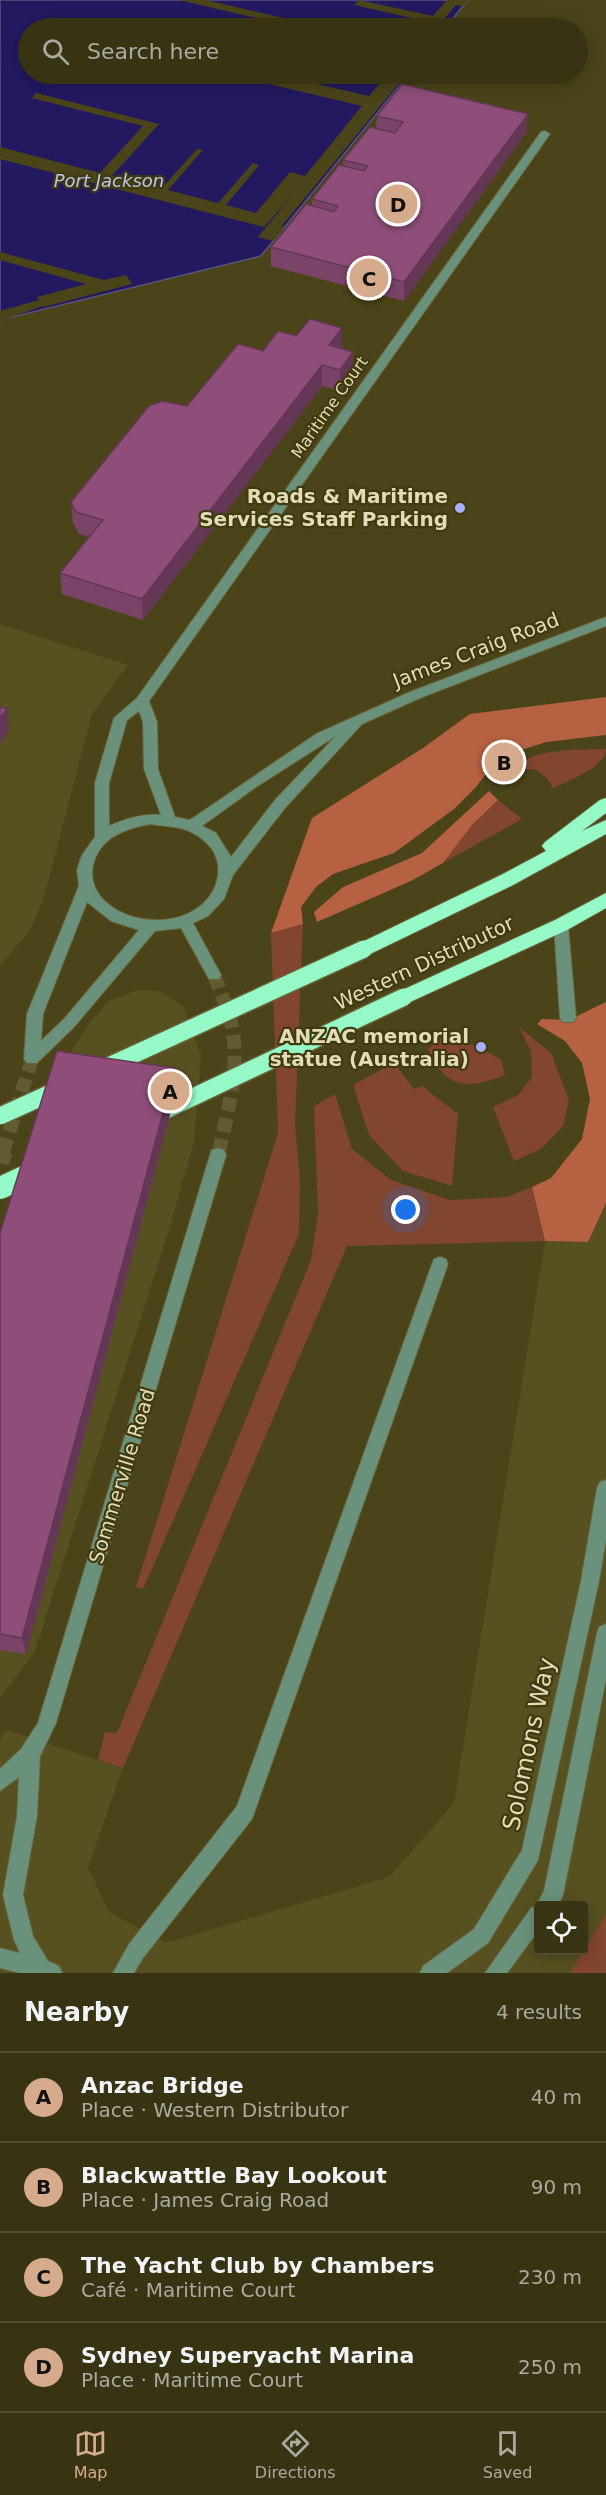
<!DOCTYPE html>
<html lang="en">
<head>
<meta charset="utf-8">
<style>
	body { margin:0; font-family:"DejaVu Sans",sans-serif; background:#433f21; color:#f1f3f6 }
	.controls { position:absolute; right:18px; bottom:18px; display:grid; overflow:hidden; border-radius:6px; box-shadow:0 3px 15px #0003 }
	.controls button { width:54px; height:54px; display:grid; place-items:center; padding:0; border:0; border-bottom:2px solid #524e33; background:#383313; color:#f1f3f6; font:30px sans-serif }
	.you { position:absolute; left:406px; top:1210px; width:21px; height:21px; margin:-15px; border:4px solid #fff; border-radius:50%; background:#1a73e8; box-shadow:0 0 0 9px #1a73e833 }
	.badge { display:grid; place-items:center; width:39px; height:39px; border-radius:50%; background:#d6ab8b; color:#111; font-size:20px; font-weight:700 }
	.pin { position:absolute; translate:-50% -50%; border:3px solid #fff; box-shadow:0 2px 6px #0006 }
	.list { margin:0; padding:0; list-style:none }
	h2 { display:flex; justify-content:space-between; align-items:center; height:78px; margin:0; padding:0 24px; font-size:26px }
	h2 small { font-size:20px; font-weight:400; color:#abaaa0 }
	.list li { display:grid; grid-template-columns:39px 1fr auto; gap:18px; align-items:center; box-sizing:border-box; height:90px; padding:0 24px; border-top:2px solid #524e33 }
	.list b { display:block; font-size:22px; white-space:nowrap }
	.list p { margin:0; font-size:20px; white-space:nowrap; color:#abaaa0 }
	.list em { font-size:20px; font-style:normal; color:#abaaa0 }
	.icon { flex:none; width:33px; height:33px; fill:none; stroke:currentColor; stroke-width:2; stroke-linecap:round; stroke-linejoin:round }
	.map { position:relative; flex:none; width:606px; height:1973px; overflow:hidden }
	.search { position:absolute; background:#383313; box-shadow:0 3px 15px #0003; left:18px; right:18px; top:18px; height:66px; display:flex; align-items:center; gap:15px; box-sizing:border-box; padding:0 21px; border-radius:33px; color:#abaaa0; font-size:22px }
	.sheet { height:438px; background:#383313 }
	nav { display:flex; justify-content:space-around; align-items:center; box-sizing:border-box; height:84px; border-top:2px solid #524e33; background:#383313; font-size:16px; color:#abaaa0 }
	nav a { display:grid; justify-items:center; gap:3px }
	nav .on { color:#d6ab8b }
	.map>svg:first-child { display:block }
	.built { fill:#575020; fill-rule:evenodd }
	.green { fill:#82452f }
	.forest { fill:#b66141 }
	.water { fill:#221960; stroke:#5c547a; stroke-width:1.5 }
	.pier { fill:#4b4419 }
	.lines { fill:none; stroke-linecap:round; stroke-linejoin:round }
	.minor-tunnel-far1 { stroke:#625b31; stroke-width:14; stroke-dasharray:14 7; stroke-linecap:butt }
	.minor-tunnel { stroke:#625b31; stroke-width:18; stroke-dasharray:18 9; stroke-linecap:butt }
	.minor-casing { stroke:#696339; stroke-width:2 }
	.highway-casing { stroke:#696339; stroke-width:2 }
	.minor { fill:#6a917c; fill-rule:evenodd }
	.highway { fill:#95fac7; fill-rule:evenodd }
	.highway-bridge-far1-casing { stroke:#696339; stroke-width:20; stroke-linecap:butt }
	.highway-bridge-casing { stroke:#696339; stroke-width:24; stroke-linecap:butt }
	.highway-bridge-far1 { stroke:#95fac7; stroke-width:17 }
	.highway-bridge { stroke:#95fac7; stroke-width:22 }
	.wall { fill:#7a4368 }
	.shaded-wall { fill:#633755 }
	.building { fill:#8e4e79; stroke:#633755; stroke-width:1.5 }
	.poi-dot { fill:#aaaffb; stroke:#403a0e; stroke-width:2 }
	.labels { text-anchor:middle; stroke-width:4.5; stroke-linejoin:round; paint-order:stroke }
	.far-street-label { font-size:16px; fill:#e3ddb7; stroke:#403a0e }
	.far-water-label { font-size:18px; font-style:italic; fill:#bfc3ed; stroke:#403a0e }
	.poi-label { font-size:20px; font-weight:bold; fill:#e3ddb7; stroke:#403a0e; text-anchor:end }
	.street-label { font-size:20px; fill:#e3ddb7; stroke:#403a0e }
	.near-street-label { font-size:24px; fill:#e3ddb7; stroke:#403a0e }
</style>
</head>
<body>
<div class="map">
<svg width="606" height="1973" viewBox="0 0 606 1973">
	<rect width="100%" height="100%" fill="#4b4419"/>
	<path class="built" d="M0 624 128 665 92 714 43 901 30 930 0 966Z
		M137 990 160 991 184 1007 201 1056 194 1142 168 1233 34 1654 0 1697V1264L59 1071 90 1022 109 1001Z
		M606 1203V1973H0V1740L7 1730 123 1768 88 1867 109 1912 166 1943 389 1877 454 1803 545 1241 588 1242ZM538 1906H584V1950H538Z"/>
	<path class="green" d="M606 749C606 767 568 781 553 788L547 778 535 769 512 771C530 747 578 750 606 749Z
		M498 800 522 819 443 863 472 825Z
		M303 924 295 1125 300 1179 299 1234 143 1589 136 1587 278 1133 271 933Z
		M519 1027 551 1053 569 1100 563 1126 541 1149 514 1161 493 1107 518 1095 532 1077 531 1051Z
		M447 1033 501 1059 505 1075C466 1090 446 1089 428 1049Z
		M394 1063 414 1089 422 1086 458 1114 452 1186 403 1171 369 1135 353 1085Z
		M335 1094 352 1149 391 1180 450 1200 507 1197 532 1187 545 1241 347 1246 123 1768 98 1760 105 1732 117 1733 311 1260 318 1213 314 1106Z
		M606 1914V1973H570Z"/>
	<path class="forest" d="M606 697V735L546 742 499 757 476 787 454 809 394 853 333 874 316 887 301 907 303 924 271 933 312 818 423 748 470 714Z
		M489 791 498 800 472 825 443 863 411 881 317 922 314 912 343 887 422 853Z
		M606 1002V1203L588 1242 545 1241 532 1187 551 1178 582 1139 590 1099 582 1063 565 1041 537 1024 542 1019 569 1020Z"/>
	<path class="water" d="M0 0H468L445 28H28V74H409L261 256 0 320Z"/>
	<path class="pier" d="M179 0H206L326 28H299Z
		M359 0 433 16 447 0H468L463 6 456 5 445 18 451 21 447 26 354 5Z
		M226 74H274L369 96 388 74 405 76 282 226 284 228 273 241 258 237 291 197 264 227 0 159V147L100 173 143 126 32 98 36 93 159 124 112 176 161 189 197 149 203 150 168 190 218 203 253 163 259 165 226 205 256 213 290 172 305 176 362 106Z
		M0 252 104 280 126 275 132 284 44 307 43 306 0 321V311L39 300 37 297 86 284 0 260Z"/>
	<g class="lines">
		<path class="minor-tunnel-far1" d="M214 975C221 994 230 1013 233 1032 239 1072 227 1114 219 1152
			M3 1152 32 1059"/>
		<path class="minor-tunnel" d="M218 1155 219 1151
			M0 1163 4 1151"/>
		<defs>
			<path id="minor" d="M545 131 550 134 149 701 157 722 158 769 175 817 190 820 316 734 410 692 606 617V626L420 698 362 724 285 808 233 875 224 899 208 916 193 923 221 975 219 979H209L181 928 155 931 74 1027 37 1063H27L24 1059 27 1014 79 886 77 870 82 855 95 837V783L114 718 137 698 541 132ZM139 711 143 722 144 769 161 815C143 813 125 819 109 826V783L127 720ZM336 736 275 800 231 857 216 833 202 826 256 787ZM151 824C161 826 173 826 183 829 194 832 205 840 212 849 219 860 220 872 216 884 201 926 138 930 107 903 83 883 90 850 116 835 127 829 139 826 151 824ZM87 902 111 921 139 930 64 1019 41 1041 43 1014Z
				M561 919 566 921 568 925 576 1018 573 1022H563L560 1018 554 925 556 921Z
				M218 1148 224 1150 226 1155 56 1723 40 1756 37 1816 23 1895 33 1936 48 1961 59 1966 62 1973H20L0 1968V1948L20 1953 14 1940 3 1895 17 1816 19 1777 0 1791V1769L21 1749 38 1723 210 1155 212 1150Z
				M440 1257 446 1259 448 1264 252 1819 143 1958 134 1973H113L129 1944 237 1806 432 1264 434 1259Z
				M606 1480V1540L599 1581 538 1860 488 1943 447 1973H420L423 1966 474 1929 522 1850 581 1581 597 1488 600 1482Z
				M606 1624V1679L563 1895 558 1906H538V1931L507 1973H485L531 1908 536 1906 544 1891 597 1633 599 1627Z"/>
			<path id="highway" d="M606 798V813L582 831 606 820V834L513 885 370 954 364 956 358 954 355 949 358 944 501 875 546 851 542 846 545 842 600 800Z
				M606 893V908L567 930 410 1002 404 1004 398 1002 395 997 398 992 555 920Z"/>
		</defs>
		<use href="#minor" class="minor-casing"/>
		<use href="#highway" class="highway-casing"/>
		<use href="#minor" class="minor"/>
		<use href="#highway" class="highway"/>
		<defs>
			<path id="highway-bridge-far1" d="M100 1070 364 949
				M0 1116 64 1087
				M151 1117 404 997"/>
			<path id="highway-bridge" d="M0 1188 39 1170"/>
		</defs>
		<use href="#highway-bridge-far1" class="highway-bridge-far1-casing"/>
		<use href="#highway-bridge" class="highway-bridge-casing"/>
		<use href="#highway-bridge-far1" class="highway-bridge-far1"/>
		<use href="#highway-bridge" class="highway-bridge"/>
	</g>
	<path class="wall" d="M528 114 526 133 404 301 271 266V247L312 206V199L343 166V160L376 128 377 116Z
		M342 349 353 352 352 373 339 391 322 386 143 620 62 594 60 573 89 537 79 534 73 523 71 502 187 406 263 351Z
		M177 1088 26 1654 0 1650V1651V1233Z"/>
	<path class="shaded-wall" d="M528 114 526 133 404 301V282Z
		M342 328V349L329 345Z
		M353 352 352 373 339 391 340 370Z
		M322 365V386L143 620 142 599Z
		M7 709 9 730 0 743V718Z
		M175 1068 177 1088 26 1654 22 1638Z"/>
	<path class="building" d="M402 84 528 114 404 282 271 247 306 204 334 212 338 206 312 199 339 165 364 171 368 166 343 160 370 127 395 133 403 122 377 116Z
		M310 319 342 328 329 345 353 352 340 370 322 365 142 599 60 573 103 520 76 512 71 502 149 406 162 401 187 406 238 344 263 351 278 331 296 336Z
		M0 707 7 709 0 718Z
		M57 1051 175 1068 22 1638 0 1634V1233Z"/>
	<g class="poi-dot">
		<circle cx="460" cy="508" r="6"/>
		<circle cx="481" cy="1047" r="6"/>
	</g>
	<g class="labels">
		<g class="far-street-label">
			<text transform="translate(329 407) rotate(-55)" y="6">Maritime Court</text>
		</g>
		<g class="far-water-label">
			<text x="109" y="187">Port Jackson</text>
		</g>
		<g class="poi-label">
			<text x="448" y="503">Roads &amp; Maritime<tspan x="448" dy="23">Services Staff Parking</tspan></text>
			<text x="469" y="1043">ANZAC memorial<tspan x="469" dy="23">statue (Australia)</tspan></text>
		</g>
		<g class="street-label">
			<text transform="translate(476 650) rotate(-21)" y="7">James Craig Road</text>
			<text transform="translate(424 963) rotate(-25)" y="7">Western Distributor</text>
			<text transform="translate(122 1476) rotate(-73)" y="7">Sommerville Road</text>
		</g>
		<g class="near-street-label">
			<text transform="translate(529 1744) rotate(-78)" y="8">Solomons Way</text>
		</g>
	</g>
</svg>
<div class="controls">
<button><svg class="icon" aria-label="locate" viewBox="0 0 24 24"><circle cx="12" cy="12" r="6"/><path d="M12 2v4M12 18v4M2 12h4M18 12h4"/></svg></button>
</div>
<div class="you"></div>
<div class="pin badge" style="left:170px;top:1091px">A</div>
<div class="pin badge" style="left:504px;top:762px">B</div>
<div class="pin badge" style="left:369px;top:278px">C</div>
<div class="pin badge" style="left:398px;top:204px">D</div>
<div class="search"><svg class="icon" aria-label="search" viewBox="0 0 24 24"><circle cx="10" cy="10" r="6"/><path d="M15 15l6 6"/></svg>Search here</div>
</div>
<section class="sheet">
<h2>Nearby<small>4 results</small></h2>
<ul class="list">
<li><span class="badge">A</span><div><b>Anzac Bridge</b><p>Place · Western Distributor</p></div><em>40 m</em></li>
<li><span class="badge">B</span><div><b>Blackwattle Bay Lookout</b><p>Place · James Craig Road</p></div><em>90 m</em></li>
<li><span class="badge">C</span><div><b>The Yacht Club by Chambers</b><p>Café · Maritime Court</p></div><em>230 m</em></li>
<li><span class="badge">D</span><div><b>Sydney Superyacht Marina</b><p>Place · Maritime Court</p></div><em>250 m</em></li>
</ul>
</section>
<nav>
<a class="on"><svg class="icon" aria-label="map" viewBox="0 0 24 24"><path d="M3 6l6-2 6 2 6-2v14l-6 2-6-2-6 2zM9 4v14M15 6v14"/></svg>Map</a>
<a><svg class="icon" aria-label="directions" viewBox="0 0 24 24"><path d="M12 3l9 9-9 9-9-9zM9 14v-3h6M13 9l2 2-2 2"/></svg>Directions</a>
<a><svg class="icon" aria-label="saved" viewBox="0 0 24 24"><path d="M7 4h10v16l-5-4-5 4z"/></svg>Saved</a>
</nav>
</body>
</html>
